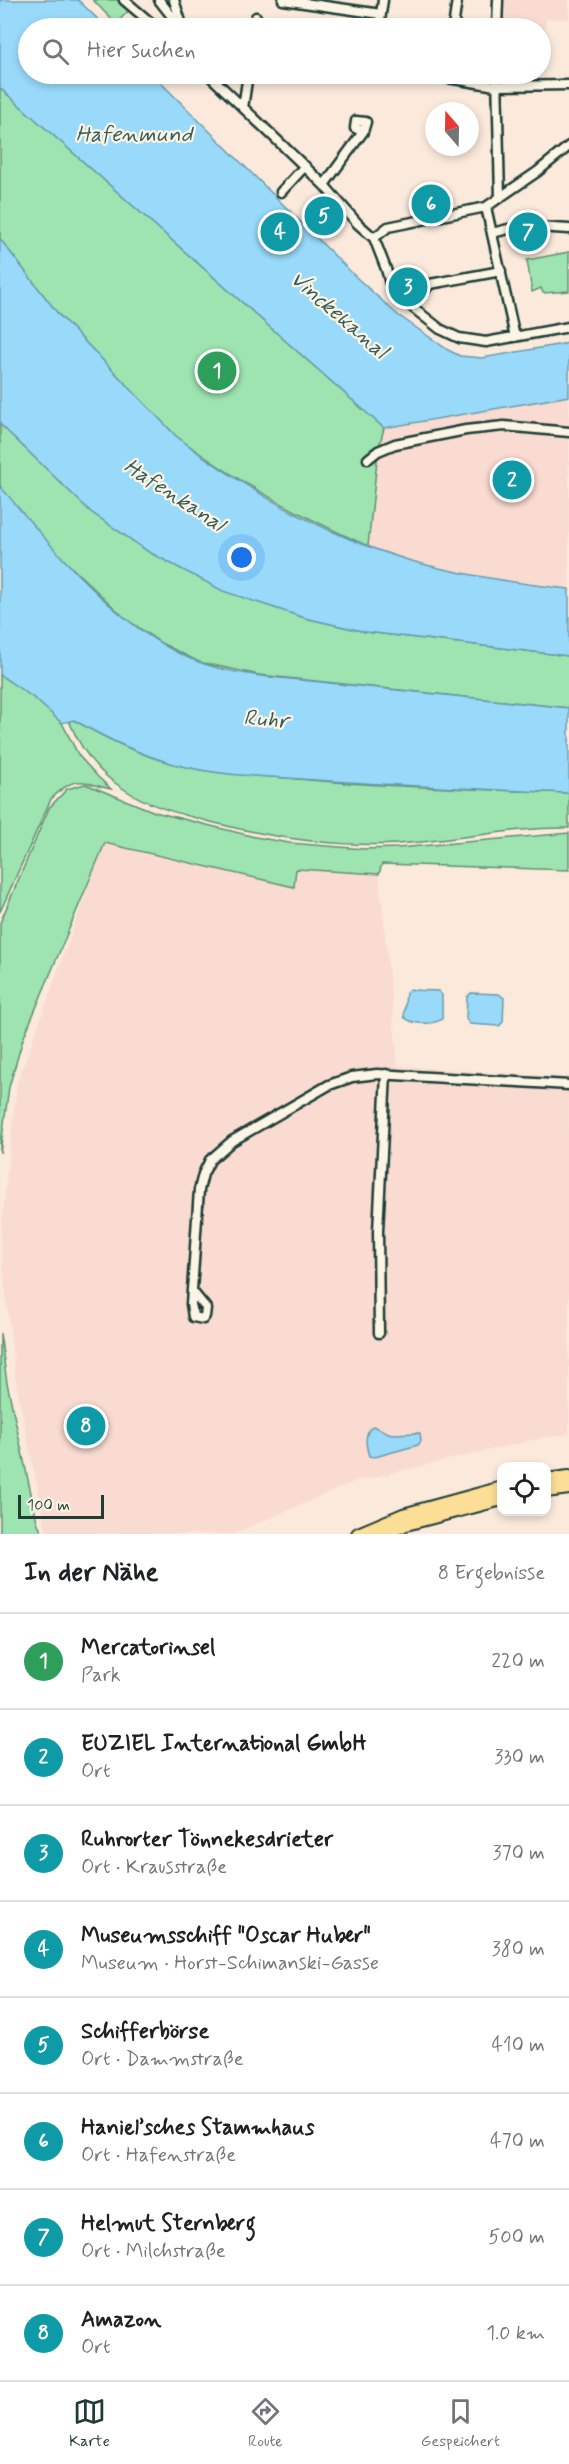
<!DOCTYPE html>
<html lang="de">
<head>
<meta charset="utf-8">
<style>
	body { margin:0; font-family:Mynerve,sans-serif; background:#f2f2f2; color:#202124 }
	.controls { position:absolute; right:18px; bottom:18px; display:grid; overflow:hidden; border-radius:12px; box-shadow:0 3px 9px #0003 }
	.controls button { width:54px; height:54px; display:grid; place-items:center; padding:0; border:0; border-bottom:2px solid #e0e0e0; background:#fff; color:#202124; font:30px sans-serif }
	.compass { position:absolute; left:425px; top:102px; width:54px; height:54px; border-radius:50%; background:#fff; box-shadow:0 3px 9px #0003; rotate:340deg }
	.scale { position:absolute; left:18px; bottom:15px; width:86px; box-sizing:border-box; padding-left:6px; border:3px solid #1f3d34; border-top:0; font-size:16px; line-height:21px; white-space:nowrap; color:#1f3d34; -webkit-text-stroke:4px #fcf5e5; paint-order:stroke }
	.you { position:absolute; left:242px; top:558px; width:21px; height:21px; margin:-15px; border:4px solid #fff; border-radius:50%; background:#1a73e8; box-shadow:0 0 0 9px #1a73e833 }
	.badge { display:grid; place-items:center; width:39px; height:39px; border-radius:50%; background:#1f3d34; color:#fff; font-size:20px; font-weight:700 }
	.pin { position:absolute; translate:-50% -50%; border:3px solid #fff; box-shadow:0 2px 6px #0006 }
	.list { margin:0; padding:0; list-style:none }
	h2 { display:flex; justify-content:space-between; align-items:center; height:78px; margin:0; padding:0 24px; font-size:26px }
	h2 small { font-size:20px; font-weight:400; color:#757577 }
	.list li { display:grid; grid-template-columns:39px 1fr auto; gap:18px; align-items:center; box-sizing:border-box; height:96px; padding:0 24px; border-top:2px solid #e0e0e0 }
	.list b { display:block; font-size:22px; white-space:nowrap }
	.list p { margin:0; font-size:20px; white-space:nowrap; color:#757577 }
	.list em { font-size:20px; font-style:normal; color:#757577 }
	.icon { flex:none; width:33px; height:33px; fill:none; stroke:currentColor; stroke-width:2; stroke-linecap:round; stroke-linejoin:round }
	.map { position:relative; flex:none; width:569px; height:1534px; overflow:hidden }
	.search { position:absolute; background:#fff; box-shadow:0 3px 9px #0003; left:18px; right:18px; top:18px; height:66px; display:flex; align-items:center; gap:15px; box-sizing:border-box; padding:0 21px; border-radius:33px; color:#757577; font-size:22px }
	.sheet { height:846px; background:#fff }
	nav { display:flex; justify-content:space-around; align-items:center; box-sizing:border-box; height:84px; border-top:2px solid #e0e0e0; background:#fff; font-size:16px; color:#757577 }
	nav a { display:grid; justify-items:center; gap:3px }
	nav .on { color:#1f3d34 }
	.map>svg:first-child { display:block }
	.built { fill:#f9dbd1 }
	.green { fill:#9de4b1; stroke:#5e9072; stroke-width:1.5 }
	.water { fill:#99dafb; stroke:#689bab; stroke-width:1.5 }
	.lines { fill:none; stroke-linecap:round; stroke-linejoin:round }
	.minor-casing { stroke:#1f3d34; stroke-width:13 }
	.highway-casing { stroke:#1f3d34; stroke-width:16 }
	.minor { stroke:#fcf5e5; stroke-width:8 }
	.highway { stroke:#fcde96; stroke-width:12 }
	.labels { text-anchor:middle; stroke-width:4.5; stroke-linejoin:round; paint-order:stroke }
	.water-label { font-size:22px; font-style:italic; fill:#375c5c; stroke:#fcf5e5 }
</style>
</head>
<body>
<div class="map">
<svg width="569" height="1534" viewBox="0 0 569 1534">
	<rect width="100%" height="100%" fill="#fbe9dc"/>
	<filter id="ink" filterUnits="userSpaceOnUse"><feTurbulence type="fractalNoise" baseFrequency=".0167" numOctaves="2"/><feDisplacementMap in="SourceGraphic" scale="12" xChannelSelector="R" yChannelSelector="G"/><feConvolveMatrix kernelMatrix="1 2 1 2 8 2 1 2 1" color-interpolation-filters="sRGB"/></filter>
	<g filter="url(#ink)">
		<path class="built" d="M502 0H569V19H546V49H541L540 28H502Z
			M569 396V589L539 586 452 570 408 560 368 546 378 451 384 428Z
			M110 828 314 870 379 874 398 1066 569 1078V1434L545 1437 353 1482 233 1534H47L16 1383 0 1241 17 1083Z"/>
		<path class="green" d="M93 0H117L131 8 116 24Z
			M0 88 384 428 378 451 368 546C300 516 235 481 176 436L59 315 0 239Z
			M569 252V291L543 293 541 288 532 292 527 260Z
			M0 424 91 512 149 552 223 590 305 618 366 632 569 656V708L259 675 199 662 161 643 125 618 51 548 0 487Z
			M0 675 34 698 62 723 79 756 98 777 111 789C81 783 78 772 51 799L0 912Z
			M74 720C105 738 139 755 174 764 211 774 249 775 287 778 380 787 475 789 569 793V828C512 827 453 841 396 844 332 847 272 838 211 822 172 812 143 805 111 780 91 764 78 743 69 721Z
			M85 784 155 812 255 837 289 843 364 849 398 848 569 833V870L382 864 379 874 296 869 294 887 105 843 23 1039 9 1087 0 1153V923L49 808 67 789Z
			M0 1333 7 1383 37 1521 42 1534H0Z"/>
		<path class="water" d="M0 0H78L107 28H28V74H152L358 279 398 315 448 350 460 356 482 358 569 343V396L384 428 0 88Z
			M0 239 59 315 176 436C244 489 325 535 408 560 460 575 515 583 569 589V656L366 632 305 618 223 591 149 552 91 512 0 424Z
			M0 486C49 544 110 619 178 653 224 677 279 677 329 683 409 692 489 700 569 708V793C475 789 381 785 287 778 249 776 210 774 174 764 138 754 105 738 74 720L62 723 34 698 0 675Z
			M410 990 438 991 442 995V1019C433 1025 412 1025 404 1017L406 993Z
			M471 993 499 994 504 998 503 1022 499 1026 470 1024 466 1019 467 997Z
			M373 1426 391 1434 420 1433 421 1441 418 1445 375 1457 369 1456C366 1446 363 1433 373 1426Z"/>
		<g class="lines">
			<defs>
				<path id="minor" d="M124 0 157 28
					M159 0 181 28
					M174 0 182 25
					M283 0 381 14
					M254 28 256 17
					M379 28 383 0
					M453 28 457 0
					M497 28 498 0
					M208 74 324 185 358 224 374 238 386 269 392 291 440 329 459 338 486 342 569 327
					M423 74 496 86 569 85
					M497 74 500 198
					M243 108 248 74
					M324 185 363 132 366 122 356 121 355 128 363 132
					M281 192 305 166
					M486 207 515 337
					M492 233 521 226 569 229
					M374 238 388 227 486 207 537 172 569 146
					M411 306 430 284 501 271
					M368 459 378 451 395 444 466 430 504 426 569 432
					M192 1291 206 1308 205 1316 203 1319 193 1317 191 1304 199 1190 203 1174 210 1160 232 1141 329 1085 352 1077 377 1074 569 1085
					M379 1333 378 1231 386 1074"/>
				<path id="highway" d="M546 1480 569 1477
					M546 1491 569 1488
					M358 1534 403 1515 502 1488
					M383 1534 406 1524 502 1499"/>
			</defs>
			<use href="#minor" class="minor-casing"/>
			<use href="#highway" class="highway-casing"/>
			<use href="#minor" class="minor"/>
			<use href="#highway" class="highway"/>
		</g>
	</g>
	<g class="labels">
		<g class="water-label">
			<text x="134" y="141">Hafenmund</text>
			<text transform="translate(340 314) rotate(41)" y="8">Vinckekanal</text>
			<text transform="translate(175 494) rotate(33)" y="8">Hafenkanal</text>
			<text transform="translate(266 718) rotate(5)" y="8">Ruhr</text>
		</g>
	</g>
</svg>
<div class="controls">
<button><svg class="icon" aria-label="locate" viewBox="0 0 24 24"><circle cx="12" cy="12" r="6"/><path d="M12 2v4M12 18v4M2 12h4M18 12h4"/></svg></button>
</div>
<svg class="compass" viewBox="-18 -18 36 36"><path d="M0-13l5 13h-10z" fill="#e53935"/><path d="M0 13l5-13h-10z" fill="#757577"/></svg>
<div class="scale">100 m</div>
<div class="you"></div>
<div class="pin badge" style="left:217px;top:371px;background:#2e9e5b">1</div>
<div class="pin badge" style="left:512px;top:480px;background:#0f9aa8">2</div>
<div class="pin badge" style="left:408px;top:287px;background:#0f9aa8">3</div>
<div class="pin badge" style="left:280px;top:232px;background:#0f9aa8">4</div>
<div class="pin badge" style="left:324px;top:216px;background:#0f9aa8">5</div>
<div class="pin badge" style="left:431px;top:204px;background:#0f9aa8">6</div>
<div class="pin badge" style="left:528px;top:232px;background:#0f9aa8">7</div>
<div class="pin badge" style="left:86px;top:1426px;background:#0f9aa8">8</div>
<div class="search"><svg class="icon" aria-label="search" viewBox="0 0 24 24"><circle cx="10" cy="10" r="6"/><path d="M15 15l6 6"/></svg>Hier suchen</div>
</div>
<section class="sheet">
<h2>In der Nähe<small>8 Ergebnisse</small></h2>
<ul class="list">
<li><span class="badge" style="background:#2e9e5b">1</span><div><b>Mercatorinsel</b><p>Park</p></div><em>220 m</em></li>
<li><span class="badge" style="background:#0f9aa8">2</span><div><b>EUZIEL International GmbH</b><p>Ort</p></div><em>330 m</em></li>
<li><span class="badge" style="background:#0f9aa8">3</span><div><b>Ruhrorter Tönnekesdrieter</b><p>Ort · Krausstraße</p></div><em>370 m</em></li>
<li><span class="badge" style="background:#0f9aa8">4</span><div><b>Museumsschiff &quot;Oscar Huber&quot;</b><p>Museum · Horst-Schimanski-Gasse</p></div><em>380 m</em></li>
<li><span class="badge" style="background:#0f9aa8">5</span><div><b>Schifferbörse</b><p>Ort · Dammstraße</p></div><em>410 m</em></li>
<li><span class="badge" style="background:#0f9aa8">6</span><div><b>Haniel’sches Stammhaus</b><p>Ort · Hafenstraße</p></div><em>470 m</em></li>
<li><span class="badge" style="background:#0f9aa8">7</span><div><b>Helmut Sternberg</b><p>Ort · Milchstraße</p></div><em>500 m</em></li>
<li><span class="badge" style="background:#0f9aa8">8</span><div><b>Amazon</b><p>Ort</p></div><em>1.0 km</em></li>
</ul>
</section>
<nav>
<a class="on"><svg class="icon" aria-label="map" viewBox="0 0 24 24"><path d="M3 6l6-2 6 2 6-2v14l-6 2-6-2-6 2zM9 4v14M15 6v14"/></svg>Karte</a>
<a><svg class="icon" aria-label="directions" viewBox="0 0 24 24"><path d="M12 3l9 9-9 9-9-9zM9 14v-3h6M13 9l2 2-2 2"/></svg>Route</a>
<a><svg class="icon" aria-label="saved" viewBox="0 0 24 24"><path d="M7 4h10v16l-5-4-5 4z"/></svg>Gespeichert</a>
</nav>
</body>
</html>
